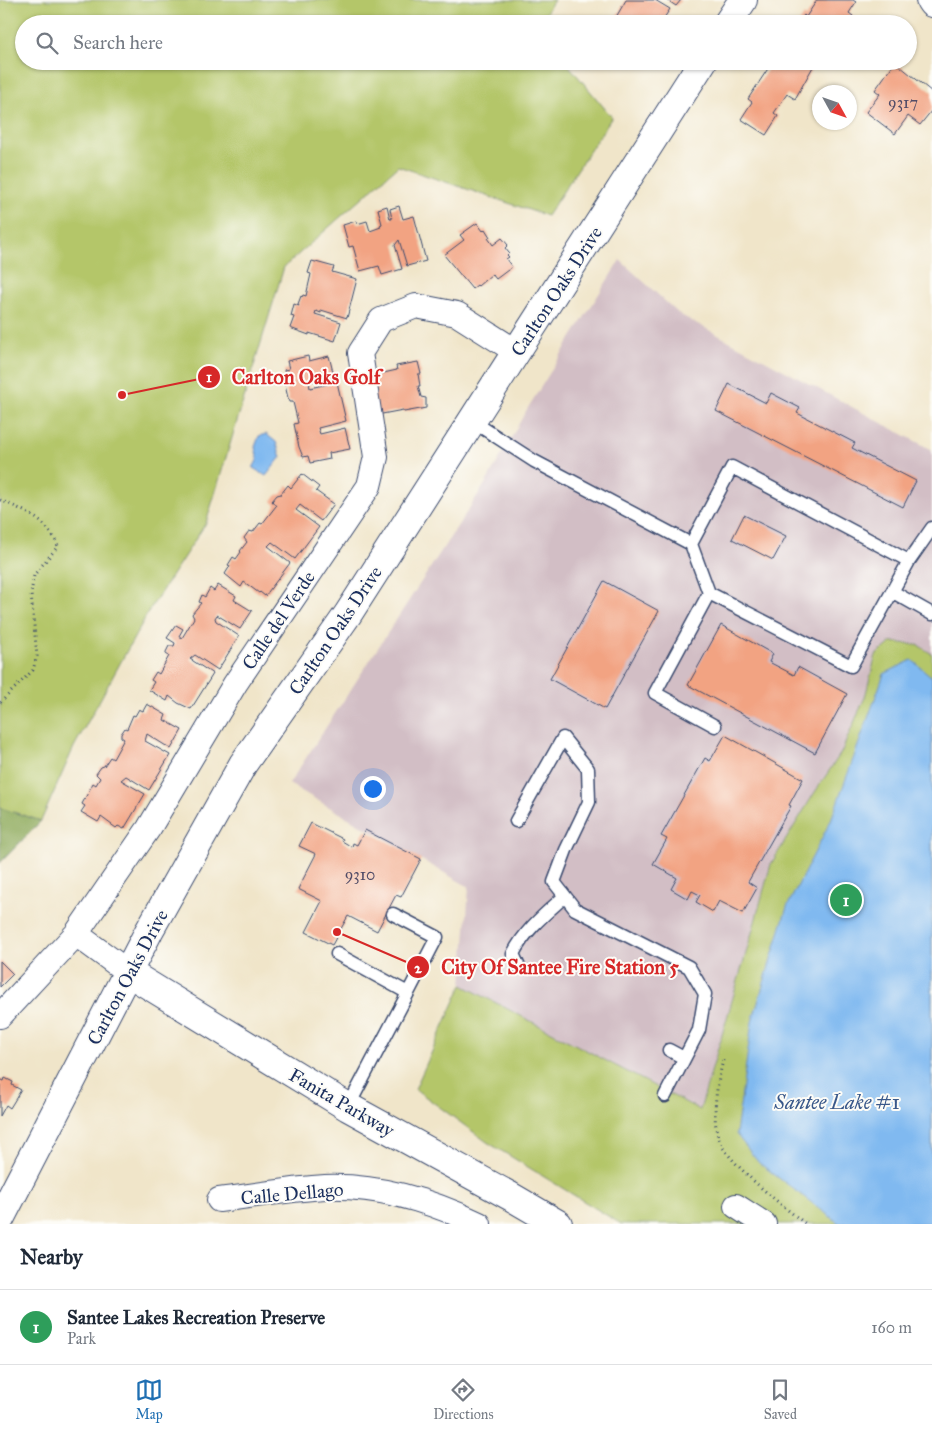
<!DOCTYPE html>
<html lang="en">
<head>
<meta charset="utf-8">
<style>
	body { margin:0; font-family:"IM FELL Great Primer",serif; background:#f2f2f3; color:#1f2937 }
	.compass { position:absolute; left:812px; top:85px; width:45px; height:45px; border-radius:50%; background:#fff; box-shadow:0 1px 4px #0004; rotate:130deg }
	.you { position:absolute; left:372px; top:788px; width:18px; height:18px; margin:-12px; border:4px solid #fff; border-radius:50%; background:#1a73e8; box-shadow:0 0 0 8px #1a73e833 }
	.badge { display:grid; place-items:center; width:32px; height:32px; border-radius:50%; background:#1f6fb2; color:#fff; font-size:16px; font-weight:700 }
	.pin { position:absolute; translate:-50% -50%; border:2px solid #fff; box-shadow:0 1px 5px #0006 }
	.list { margin:0; padding:0; list-style:none }
	h2 { display:flex; justify-content:space-between; align-items:center; height:65px; margin:0; padding:0 20px; font-size:21px }
	h2 small { font-size:16px; font-weight:400; color:#747a83 }
	.list li { display:grid; grid-template-columns:32px 1fr auto; gap:15px; align-items:center; box-sizing:border-box; height:75px; padding:0 20px; border-top:1px solid #e0e1e3 }
	.list b { display:block; font-size:19px; white-space:nowrap }
	.list p { margin:0; font-size:16px; white-space:nowrap; color:#747a83 }
	.list em { font-size:16px; font-style:normal; color:#747a83 }
	.icon { flex:none; width:28px; height:28px; fill:none; stroke:currentColor; stroke-width:2; stroke-linecap:round; stroke-linejoin:round }
	.map { position:relative; flex:none; width:932px; height:1224px; overflow:hidden }
	.search { position:absolute; background:#fff; box-shadow:0 1px 4px #0004; left:15px; right:15px; top:15px; height:55px; display:flex; align-items:center; gap:12px; box-sizing:border-box; padding:0 18px; border-radius:28px; color:#747a83; font-size:19px }
	.sheet { height:140px; background:#fff }
	nav { display:flex; justify-content:space-around; align-items:center; box-sizing:border-box; height:70px; border-top:1px solid #e0e1e3; background:#fff; font-size:14px; color:#747a83 }
	nav a { display:grid; justify-items:center; gap:2px }
	nav .on { color:#1f6fb2 }
	.map>svg:first-child { display:block }
	.industrial { fill:#d2bec5 }
	.green { fill:#b4c669; stroke:#687a64 }
	.forest { fill:#8fab5d; stroke:#556d5e }
	.water { fill:#80b9f0; stroke:#4e74a7 }
	.building { fill:#f2a382 }
	.lines { fill:none; stroke-linecap:round; stroke-linejoin:round }
	.lane-casing { stroke:#3b4a6e; stroke-width:15 }
	.street-casing { stroke:#3b4a6e; stroke-width:26 }
	.secondary-casing { stroke:#3b4a6e; stroke-width:30 }
	.path { stroke:#3b4a6e; stroke-width:3; stroke-dasharray:1 4; stroke-linecap:butt }
	.lane { stroke:#fff; stroke-width:12 }
	.street { stroke:#fff; stroke-width:24 }
	.secondary { stroke:#fff; stroke-width:28 }
	.labels { text-anchor:middle; stroke-width:4; stroke-linejoin:round; paint-order:stroke }
	.number-label { font-size:16px; fill:#514c67 }
	.street-label { font-size:19px; fill:#1b2f5e; stroke:#fdfcf7 }
	.water-label { font-size:20px; font-style:italic; fill:#39588a; stroke:#fdfcf7 }
	.leader { fill:none; stroke:#d62828; stroke-width:2 }
	.callout-dot { fill:#d62828; stroke:#fdfcf7; stroke-width:2 }
	.mark-label { font-size:15px; text-anchor:middle; font-weight:bold; fill:#fff }
	.callout-label { font-size:20px; text-anchor:middle; font-weight:bold; fill:#d62828; stroke:#fdfcf7; stroke-width:4; stroke-linejoin:round; paint-order:stroke }
</style>
</head>
<body>
<div class="map">
<svg width="932" height="1224" viewBox="0 0 932 1224">
	<rect width="100%" height="100%" fill="#fdfcf7"/>
	<filter id="ink" filterUnits="userSpaceOnUse"><feTurbulence type="fractalNoise" baseFrequency=".02" numOctaves="2"/><feDisplacementMap in="SourceGraphic" scale="10" xChannelSelector="R" yChannelSelector="G"/><feConvolveMatrix kernelMatrix="1 2 1 2 8 2 1 2 1" color-interpolation-filters="sRGB"/></filter>
	<filter id="wash" filterUnits="userSpaceOnUse"><feTurbulence type="fractalNoise" baseFrequency=".0096" numOctaves="4" result="noise"/><feDisplacementMap in="SourceGraphic" scale="20" xChannelSelector="R" yChannelSelector="G"/><feGaussianBlur stdDeviation="1.12" result="paint"/><feColorMatrix in="noise" values="0 0 0 0 0 0 0 0 0 0 0 0 0 0 0 0 0 1.4 0 .05"/><feComposite in="paint" operator="in"/></filter>
	<g filter="url(#wash)">
		<rect width="100%" height="100%" fill="#f0e5c9"/>
		<path class="industrial" d="M620 260 679 314 932 450V654L918 645 876 655 865 697 841 753 815 792 771 864 751 936 700 1110 462 985 469 887 289 784 487 481 526 411Z"/>
		<path class="green" d="M0 0H554L539 24H24V61H565L612 117 547 216 398 166 284 267 206 523 150 609 74 747 41 821 0 808Z
			M892 642 918 645 932 654V1224H621L487 1142 415 1089 462 985 700 1110 751 936 771 864 815 792 841 753 865 697 876 655Z"/>
		<path class="forest" d="M0 808 41 821 0 863Z"/>
		<path class="water" d="M266 434 276 442 281 457 266 476 253 468 258 459 255 447 259 436Z
			M912 660 932 677V1224H840L759 1163 736 1134 752 1022 787 907 831 820 884 674Z"/>
		<g id="blocks">
			<path class="building" d="M626 0H655L670 9 660 24H612Z
				M667 0H681L676 6Z
				M817 0H853L856 2 849 13 853 16 848 24H798L804 15 806 17Z
				M773 61H808L814 65 795 99 787 94 774 113 778 116 766 135 741 119 752 102 748 99Z
				M895 62 932 92V110L920 125 908 116 895 134 866 112 880 94 875 90Z
				M387 206 390 219H392L390 209 399 206 403 219 414 216 426 261 407 266 399 240 395 245 402 269 382 275 379 266 360 271 353 246 349 247 343 225 356 221 357 224 367 221 370 231 381 227 380 225 382 224 378 209Z
				M477 223 483 231 485 229 490 237 488 238 493 245 502 238 508 245 505 248 509 253 507 255 509 257 506 259 512 267 496 279 492 274 478 286 477 285 472 289 444 255 464 240 460 235Z
				M312 261 334 267 332 272 357 279 347 318 321 310V313L316 311 315 314 341 322 335 341 309 333V335L290 328 294 317 291 316 294 304 299 306 298 304 301 296 302 297 303 295 306 296 311 274 308 273Z
				M308 356 309 361 329 356 334 376 309 382 310 388 337 382 346 421 318 428 320 434 345 428 350 449 329 453 330 459 310 463 308 456 303 457 299 447 294 424 298 423 293 402H289L284 381 286 380 284 370 289 369 287 361Z
				M418 362 421 374H418L420 386H418L421 397 426 398V408L404 412 403 410 377 415 370 376 397 370 396 366Z
				M729 384 766 403 771 393 800 408 797 413 855 443 852 448 916 481 903 507 716 411Z
				M302 474 319 487 316 491 334 504 321 521 300 505 296 510 319 527 295 559 272 542 268 546 290 563 265 596 260 592 259 593 244 582 241 587 225 574 230 566 228 565 233 557 236 559 241 552 240 551 247 542 244 538 249 531 253 532 260 523 262 524 276 506 272 501 277 495 281 494 288 485 291 488Z
				M744 515 786 536 773 560 732 539Z
				M604 581 659 611 605 709 550 679Z
				M218 585 236 596 234 600 252 611 240 629 217 615 215 618 216 621 239 636 218 670 195 655 190 659 213 674 191 709 178 703 169 696 167 701 149 690 154 682 151 680 156 672 159 674 169 656 166 654V652L169 646H174L175 643 167 638 176 625 183 629 179 636 182 638 194 618 192 614 201 603 199 602 202 595 205 597 210 588 214 591Z
				M721 625 773 654 769 662 794 675 798 667 847 694 815 753 688 685Z
				M147 704 166 715 164 720 182 730 171 749 147 734 145 741 170 755 149 790 126 776 121 780 145 794 124 829 118 826 116 828 101 817 98 822 81 812 85 806 82 804 93 783 96 785 100 778 96 774 101 767 104 766 110 757 113 759 124 739 121 737V734L125 728 127 729 133 715 135 716 139 709 143 711Z
				M725 735 803 779 789 805 791 806 748 882 757 888 743 913 719 901 713 912 696 902 700 895 692 891 688 899 671 889 677 878 653 864 667 839 661 836 705 758 710 761Z
				M311 823 343 839 342 841 352 847 353 843 357 845 365 830 421 859 401 897 396 895 377 931 348 916 332 945 306 932 322 901 298 889 316 854 299 846Z
				M0 961 13 974 0 987Z
				M5 1078 13 1082 12 1085 21 1090 10 1108 6 1105 0 1116V1079L4 1081Z"/>
		</g>
	</g>
	<g filter="url(#ink)">
		<use href="#blocks" fill-opacity="0" stroke="#3b4a6e" stroke-width="1"/>
		<g class="lines">
			<defs>
				<path id="lane" d="M472 421 534 461 691 544 709 593 655 693 715 726
					M691 544 732 467 909 561 851 666 709 593
					M909 561 932 528
					M893 592 932 614
					M516 821 563 738 588 769 589 802 566 850 554 882 575 909 689 967 705 994 699 1030 665 1096
					M393 914 437 937 408 993
					M337 954 408 993 348 1107
					M519 967 513 954C525 930 545 914 565 896
					M669 1050 684 1058"/>
				<path id="street" d="M76 934 129 973
					M0 1016 76 934 149 828 235 684 369 486 376 457 360 353 381 320 416 306 457 314 517 352
					M219 1200C254 1196 290 1189 325 1187 379 1185 431 1201 479 1224
					M736 1206 764 1224"/>
				<path id="secondary" d="M930 0 932 3
					M727 24 743 0
					M129 973 348 1107 510 1196 558 1224
					M0 1219 149 931 243 764 348 614 703 61"/>
			</defs>
			<use href="#lane" class="lane-casing"/>
			<use href="#street" class="street-casing"/>
			<use href="#secondary" class="secondary-casing"/>
			<path class="path" d="M0 500C25 511 47 519 58 546L34 575 31 594 37 656 33 670 0 703
				M723 1060C718 1082 713 1104 716 1128 717 1134 720 1144 724 1149 741 1173 782 1206 806 1224"/>
			<use href="#lane" class="lane"/>
			<use href="#street" class="street"/>
			<use href="#secondary" class="secondary"/>
		</g>
	</g>
	<g class="labels">
		<g class="number-label">
			<text x="903" y="108">9317</text>
			<text x="360" y="880">9310</text>
		</g>
		<g class="street-label">
			<text transform="translate(556 291) rotate(-57)" y="7">Carlton Oaks Drive</text>
			<text transform="translate(278 620) rotate(-56)" y="7">Calle del Verde</text>
			<text transform="translate(335 630) rotate(-56)" y="7">Carlton Oaks Drive</text>
			<text transform="translate(127 977) rotate(-62)" y="7">Carlton Oaks Drive</text>
			<text transform="translate(342 1102) rotate(30)" y="7">Fanita Parkway</text>
			<text transform="translate(292 1193) rotate(-5)" y="7">Calle Dellago</text>
		</g>
		<g class="water-label">
			<text x="837" y="1109">Santee Lake #1</text>
		</g>
	</g>
	<path class="leader" d="M122 395L209 377M337 932L418 967"/>
	<g class="callout-dot">
		<circle cx="122" cy="395" r="5"/>
		<circle cx="337" cy="932" r="5"/>
		<circle cx="209" cy="377" r="12"/>
		<circle cx="418" cy="967" r="12"/>
	</g>
	<g class="mark-label">
		<text x="209" y="382">1</text>
		<text x="418" y="973">2</text>
	</g>
	<g class="callout-label">
		<text x="306" y="384">Carlton Oaks Golf</text>
		<text x="560" y="974">City Of Santee Fire Station 5</text>
	</g>
</svg>
<svg class="compass" viewBox="-18 -18 36 36"><path d="M0-13l5 13h-10z" fill="#e53935"/><path d="M0 13l5-13h-10z" fill="#747a83"/></svg>
<div class="you"></div>
<div class="pin badge" style="left:846px;top:900px;background:#2e9e5b">1</div>
<div class="search"><svg class="icon" aria-label="search" viewBox="0 0 24 24"><circle cx="10" cy="10" r="6"/><path d="M15 15l6 6"/></svg>Search here</div>
</div>
<section class="sheet">
<h2>Nearby<small></small></h2>
<ul class="list">
<li><span class="badge" style="background:#2e9e5b">1</span><div><b>Santee Lakes Recreation Preserve</b><p>Park</p></div><em>160 m</em></li>
</ul>
</section>
<nav>
<a class="on"><svg class="icon" aria-label="map" viewBox="0 0 24 24"><path d="M3 6l6-2 6 2 6-2v14l-6 2-6-2-6 2zM9 4v14M15 6v14"/></svg>Map</a>
<a><svg class="icon" aria-label="directions" viewBox="0 0 24 24"><path d="M12 3l9 9-9 9-9-9zM9 14v-3h6M13 9l2 2-2 2"/></svg>Directions</a>
<a><svg class="icon" aria-label="saved" viewBox="0 0 24 24"><path d="M7 4h10v16l-5-4-5 4z"/></svg>Saved</a>
</nav>
</body>
</html>
